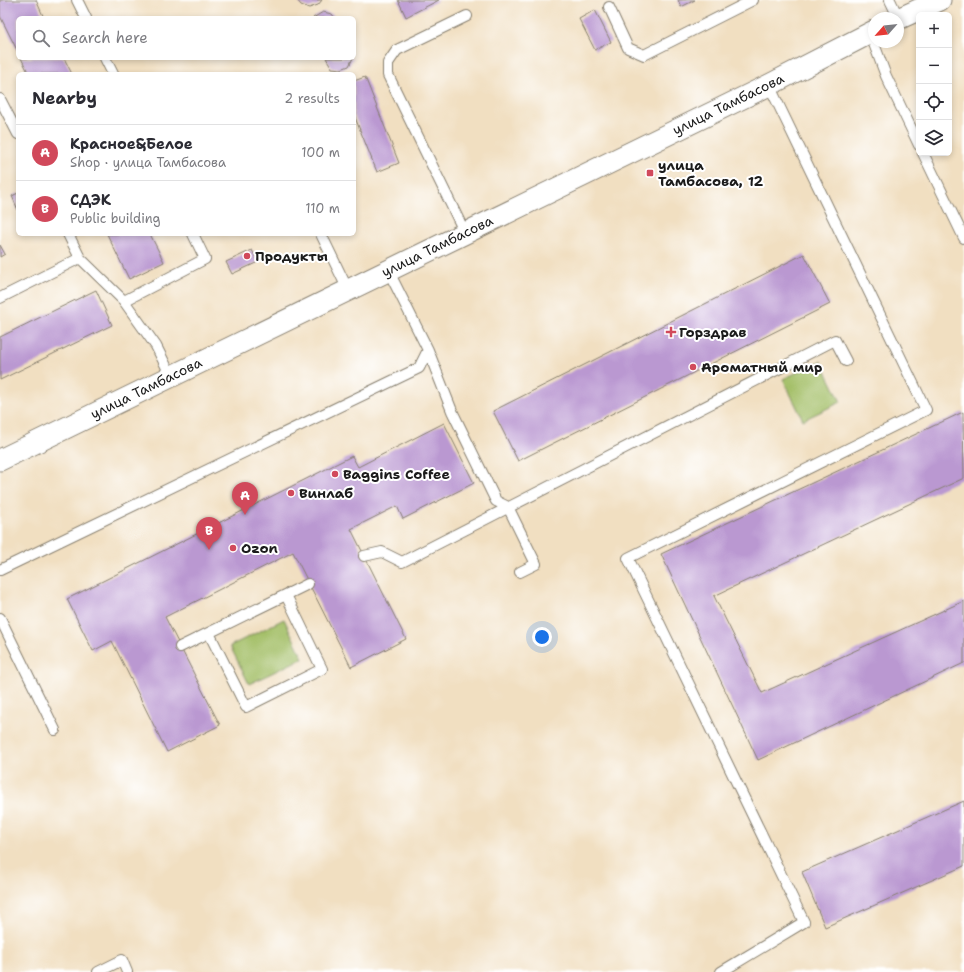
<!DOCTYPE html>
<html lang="en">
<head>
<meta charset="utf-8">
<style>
	body { margin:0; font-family:"Shantell Sans",sans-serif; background:#f2f2f3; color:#2b2b33 }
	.controls { position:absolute; right:12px; top:12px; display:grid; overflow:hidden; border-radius:6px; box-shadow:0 2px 6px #0003 }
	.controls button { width:36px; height:36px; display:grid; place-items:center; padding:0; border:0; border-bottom:1px solid #e1e1e2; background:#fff; color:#2b2b33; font:20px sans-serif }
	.compass { position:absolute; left:868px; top:12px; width:36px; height:36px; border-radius:50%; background:#fff; box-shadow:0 2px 6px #0003; rotate:243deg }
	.you { position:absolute; left:542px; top:637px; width:14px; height:14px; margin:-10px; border:3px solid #fff; border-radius:50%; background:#1a73e8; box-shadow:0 0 0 6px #1a73e833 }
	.badge { display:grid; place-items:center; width:26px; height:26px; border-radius:50%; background:#d1495b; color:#fff; font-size:13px; font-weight:700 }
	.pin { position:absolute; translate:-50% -33px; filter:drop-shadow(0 1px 2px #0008) }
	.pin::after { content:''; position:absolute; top:21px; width:14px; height:12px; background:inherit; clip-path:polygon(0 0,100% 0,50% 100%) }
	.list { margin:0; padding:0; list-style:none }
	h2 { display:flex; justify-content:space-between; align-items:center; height:52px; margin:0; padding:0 16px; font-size:17px }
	h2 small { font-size:13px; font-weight:400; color:#7c7c81 }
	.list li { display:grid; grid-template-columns:26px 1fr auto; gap:12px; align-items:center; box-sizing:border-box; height:56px; padding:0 16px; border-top:1px solid #e1e1e2 }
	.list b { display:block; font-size:15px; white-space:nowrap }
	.list p { margin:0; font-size:13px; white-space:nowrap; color:#7c7c81 }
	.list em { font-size:13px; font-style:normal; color:#7c7c81 }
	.icon { flex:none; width:22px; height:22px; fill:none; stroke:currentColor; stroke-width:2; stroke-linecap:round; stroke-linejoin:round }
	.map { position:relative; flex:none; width:964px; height:972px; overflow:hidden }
	.search { position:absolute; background:#fff; box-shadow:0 2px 6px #0003; left:16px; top:16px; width:340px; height:44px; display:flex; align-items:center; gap:10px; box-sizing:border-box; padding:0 14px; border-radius:6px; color:#7c7c81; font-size:15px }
	.panel { position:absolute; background:#fff; box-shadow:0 2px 6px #0003; left:16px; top:72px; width:340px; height:164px; border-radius:6px }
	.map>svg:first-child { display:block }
	.green { fill:#a2be65; stroke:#5f6d40 }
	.building { fill:#ba98d1 }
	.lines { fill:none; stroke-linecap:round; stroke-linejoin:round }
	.lane-casing { stroke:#867e6e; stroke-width:12 }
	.street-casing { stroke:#867e6e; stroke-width:23 }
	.lane { stroke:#fff; stroke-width:10 }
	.street { stroke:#fff; stroke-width:21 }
	.poi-dot { fill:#d1495b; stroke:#fff; stroke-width:1.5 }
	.labels { text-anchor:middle; stroke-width:4; stroke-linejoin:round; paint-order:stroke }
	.street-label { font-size:14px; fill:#1c1c1c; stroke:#fff }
	.poi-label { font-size:14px; font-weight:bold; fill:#1c1c1c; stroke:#fff; text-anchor:start }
</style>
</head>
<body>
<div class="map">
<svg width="964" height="972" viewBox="0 0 964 972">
	<rect width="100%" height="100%" fill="#fff"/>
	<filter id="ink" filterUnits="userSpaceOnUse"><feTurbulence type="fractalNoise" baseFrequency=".025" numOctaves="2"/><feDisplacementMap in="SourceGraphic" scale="8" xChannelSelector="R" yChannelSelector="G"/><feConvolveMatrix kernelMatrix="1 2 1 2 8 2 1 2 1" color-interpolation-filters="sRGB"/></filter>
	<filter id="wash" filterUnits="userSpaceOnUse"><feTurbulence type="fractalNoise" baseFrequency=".012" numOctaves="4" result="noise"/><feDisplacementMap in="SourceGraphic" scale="16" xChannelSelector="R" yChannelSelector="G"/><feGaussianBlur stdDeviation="0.9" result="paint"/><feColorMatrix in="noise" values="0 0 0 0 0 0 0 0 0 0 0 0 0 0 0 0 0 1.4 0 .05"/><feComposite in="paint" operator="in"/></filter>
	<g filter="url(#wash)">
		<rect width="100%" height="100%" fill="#f1dfc1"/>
		<path class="green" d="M821 361 841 402 803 420 783 379Z
			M284 619 303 658 249 684 230 646Z"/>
		<g id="blocks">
			<path class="building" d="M0 0H36L44 18H18V52L0 16Z
				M297 0H322L318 5 309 8 301 5Z
				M398 0H439L406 17Z
				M678 0H695L681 7Z
				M595 10 611 42 595 50 579 19Z
				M323 12 332 14 335 18H313Z
				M21 58H64L72 74H29Z
				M326 58H353L349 66 341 69 332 68Z
				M365 77 399 163 377 172 354 115V81Z
				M18 193V210L12 196Z
				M107 234H150L164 262 129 279Z
				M0 245 5 254 0 257Z
				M252 250 258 262 232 274 226 262Z
				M804 254 830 304 518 461 493 411Z
				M96 290 112 325 0 380V337Z
				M963 412 964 478 714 596 762 693 964 601V663L758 760 661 554Z
				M444 423 474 483 403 519 397 506 351 529 406 639 351 667 293 552 165 617 220 725 167 752 112 641 93 651 67 599 352 456 358 467Z
				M964 801V866L825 927 802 872Z"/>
		</g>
	</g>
	<g filter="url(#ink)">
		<use href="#blocks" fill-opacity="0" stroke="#867e6e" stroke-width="1"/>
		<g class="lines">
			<defs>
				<path id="lane" d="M77 0 86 18
					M890 0 899 19
					M609 7 628 48 644 55 753 0
					M870 33 886 76 919 145
					M105 58 113 74
					M0 99 18 134
					M923 153 964 238
					M465 233 388 75V63L397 50 467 16
					M68 234 80 258
					M321 234 348 290
					M388 270 428 350 452 411 496 501 508 507 536 564 520 572
					M0 298 80 258 124 301
					M171 376 156 346 124 301 205 259 193 234
					M364 556 382 552 402 562 835 340 846 361
					M0 570 419 368 428 350
					M0 618 55 730
					M209 633 246 707 322 669 286 595
					M180 647 308 584
					M98 972 122 960 127 972
					M721 972 804 922 628 558 926 410 769 85"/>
				<path id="street" d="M898 19 940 0
					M0 460 769 85 874 31"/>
			</defs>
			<use href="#lane" class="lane-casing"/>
			<use href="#street" class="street-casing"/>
			<use href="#lane" class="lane"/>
			<use href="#street" class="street"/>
		</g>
	</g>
	<g class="poi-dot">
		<rect x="646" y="169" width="8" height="8" rx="2"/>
		<circle cx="247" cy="256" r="4"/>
		<path d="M669 326h4v4h4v4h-4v4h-4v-4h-4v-4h4z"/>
		<circle cx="693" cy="367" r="4"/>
		<circle cx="335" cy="474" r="4"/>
		<circle cx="291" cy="493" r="4"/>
		<circle cx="233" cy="548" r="4"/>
	</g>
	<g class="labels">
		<g class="street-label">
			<text transform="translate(728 104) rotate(-26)" y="5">улица Тамбасова</text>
			<text transform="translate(437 246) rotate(-26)" y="5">улица Тамбасова</text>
			<text transform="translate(146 388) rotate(-26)" y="5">улица Тамбасова</text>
		</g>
		<g class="poi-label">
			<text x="658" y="170">улица<tspan x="658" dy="16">Тамбасова, 12</tspan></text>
			<text x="255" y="261">Продукты</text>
			<text x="679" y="337">Горздрав</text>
			<text x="701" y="372">Ароматный мир</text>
			<text x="343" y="479">Baggins Coffee</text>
			<text x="299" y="498">Винлаб</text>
			<text x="241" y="553">Ozon</text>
		</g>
	</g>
</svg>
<div class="controls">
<button>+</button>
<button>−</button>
<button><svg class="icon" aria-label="locate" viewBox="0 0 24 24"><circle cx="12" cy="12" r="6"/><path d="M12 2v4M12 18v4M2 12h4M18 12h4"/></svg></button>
<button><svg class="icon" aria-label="layers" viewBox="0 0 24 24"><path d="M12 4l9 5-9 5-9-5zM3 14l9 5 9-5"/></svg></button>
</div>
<svg class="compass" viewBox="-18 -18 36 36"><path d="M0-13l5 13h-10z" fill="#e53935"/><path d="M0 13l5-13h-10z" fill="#7c7c81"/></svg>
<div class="you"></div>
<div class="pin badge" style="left:245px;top:515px">A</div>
<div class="pin badge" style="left:209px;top:550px">B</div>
<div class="search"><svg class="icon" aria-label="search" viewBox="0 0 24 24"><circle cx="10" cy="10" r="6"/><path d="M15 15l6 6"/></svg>Search here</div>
<section class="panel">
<h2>Nearby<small>2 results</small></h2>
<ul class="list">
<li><span class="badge">A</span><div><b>Красное&amp;Белое</b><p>Shop · улица Тамбасова</p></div><em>100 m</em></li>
<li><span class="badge">B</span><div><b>СДЭК</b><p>Public building</p></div><em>110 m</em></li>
</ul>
</section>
</div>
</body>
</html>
